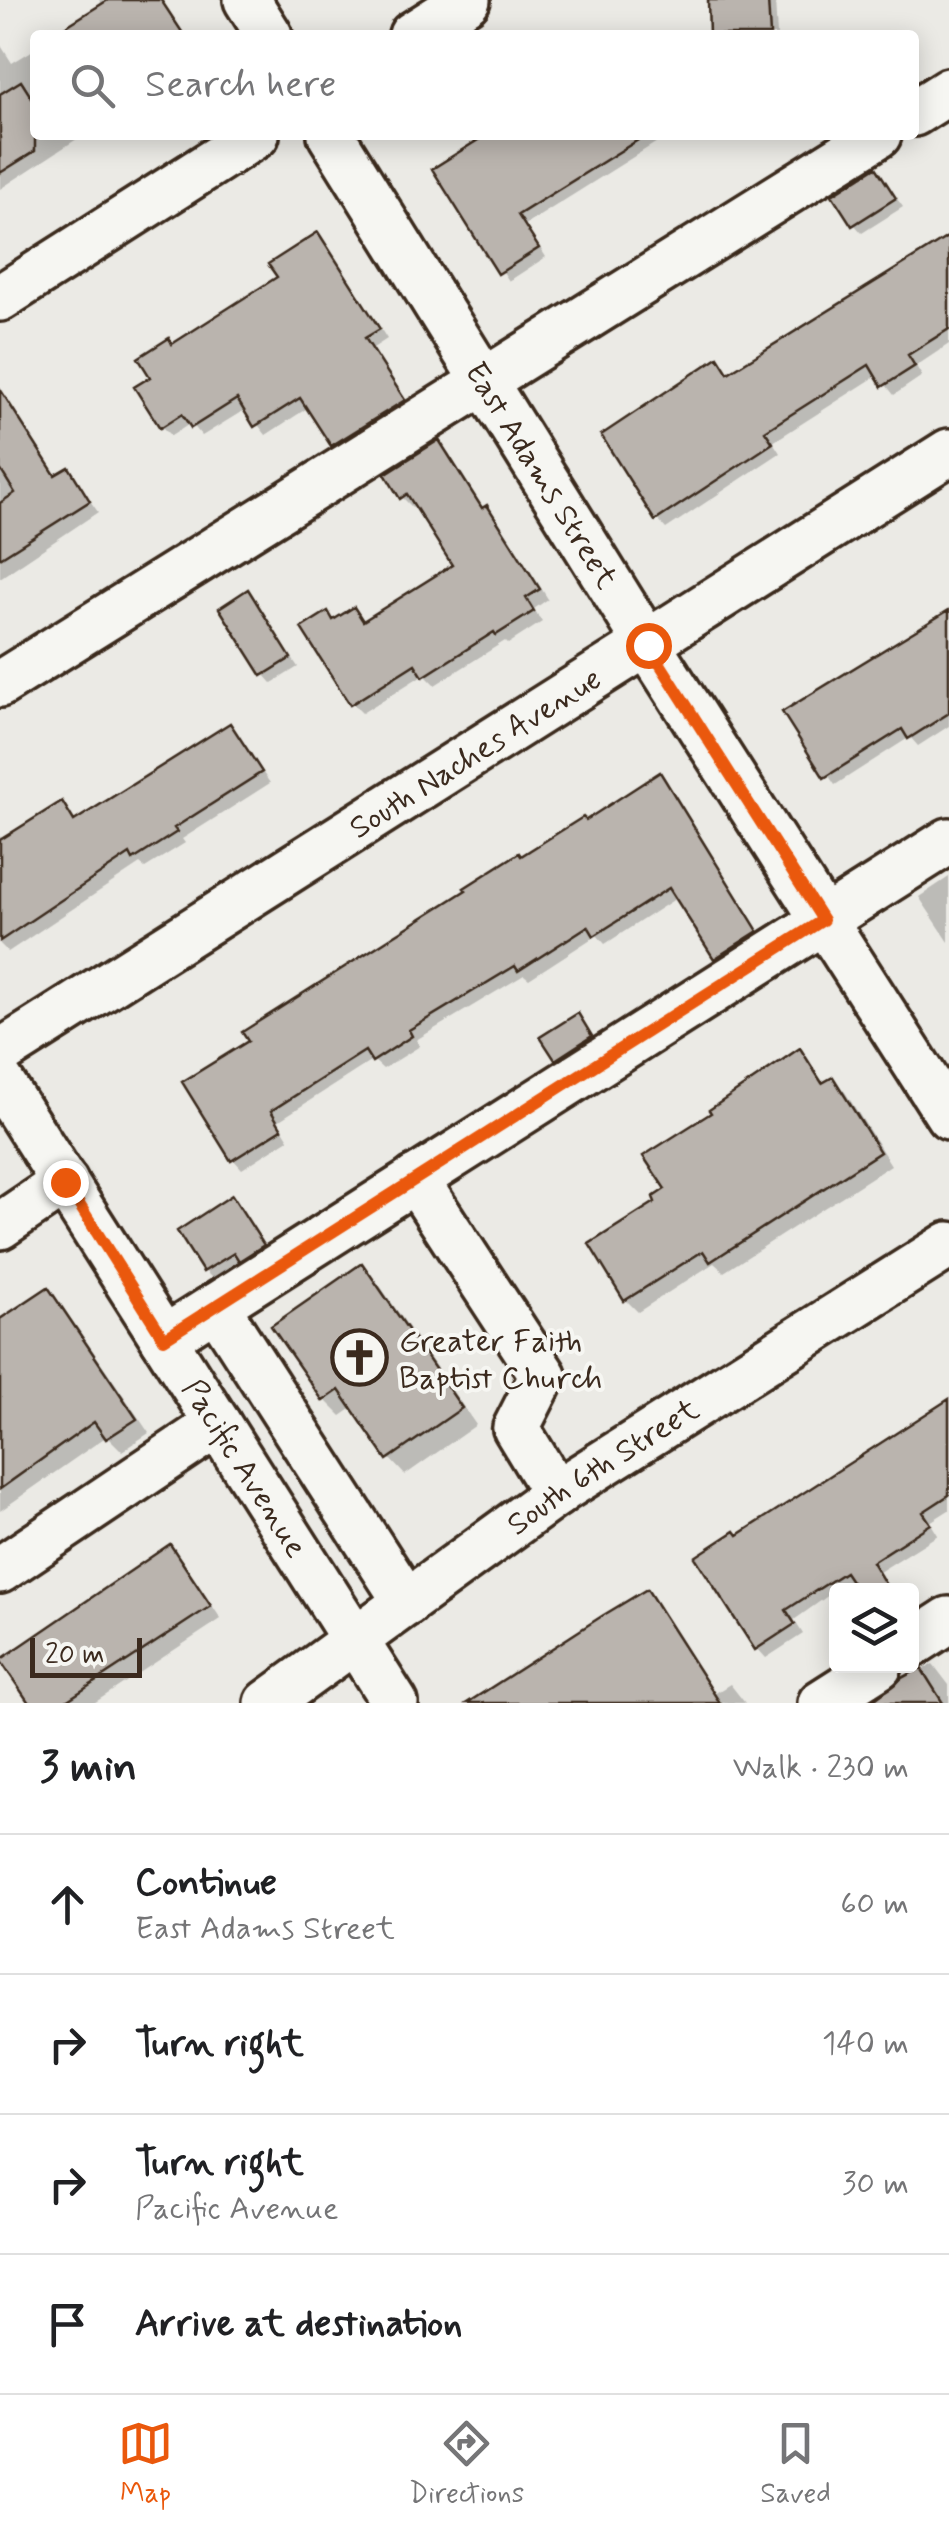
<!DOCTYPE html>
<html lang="en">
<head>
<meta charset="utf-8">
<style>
	body { margin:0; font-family:Mynerve,sans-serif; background:#f2f2f2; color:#202124 }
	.controls { position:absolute; right:30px; bottom:30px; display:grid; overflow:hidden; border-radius:10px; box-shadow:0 5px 25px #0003 }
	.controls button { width:90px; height:90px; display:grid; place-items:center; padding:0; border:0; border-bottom:2px solid #e0e0e0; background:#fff; color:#202124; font:50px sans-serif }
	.scale { position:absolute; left:30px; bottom:25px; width:112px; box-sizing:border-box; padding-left:10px; border:5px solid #3b2a1e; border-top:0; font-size:28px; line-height:35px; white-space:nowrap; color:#3b2a1e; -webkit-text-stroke:8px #f6f6f2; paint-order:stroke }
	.stop { position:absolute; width:30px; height:30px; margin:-22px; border:8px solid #ea580c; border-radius:50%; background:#fff }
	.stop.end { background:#ea580c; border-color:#fff; box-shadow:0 2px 10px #0008 }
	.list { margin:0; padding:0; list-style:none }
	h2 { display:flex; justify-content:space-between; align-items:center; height:130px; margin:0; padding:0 40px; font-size:42px }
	h2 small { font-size:32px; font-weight:400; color:#757577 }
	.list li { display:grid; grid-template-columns:65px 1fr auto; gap:30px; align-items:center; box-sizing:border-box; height:140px; padding:0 40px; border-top:2px solid #e0e0e0 }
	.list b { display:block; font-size:38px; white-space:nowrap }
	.list p { margin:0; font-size:32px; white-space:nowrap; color:#757577 }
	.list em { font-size:32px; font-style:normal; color:#757577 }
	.icon { flex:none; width:55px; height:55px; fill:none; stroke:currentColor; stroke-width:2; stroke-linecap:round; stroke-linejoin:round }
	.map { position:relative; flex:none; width:949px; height:1703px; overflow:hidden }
	.search { position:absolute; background:#fff; box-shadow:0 5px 25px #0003; left:30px; right:30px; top:30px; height:110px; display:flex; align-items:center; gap:25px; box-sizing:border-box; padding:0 35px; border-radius:10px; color:#757577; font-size:38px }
	.sheet { height:690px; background:#fff }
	nav { display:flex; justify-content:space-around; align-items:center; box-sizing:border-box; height:140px; border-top:2px solid #e0e0e0; background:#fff; font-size:28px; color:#757577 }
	nav a { display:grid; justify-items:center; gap:5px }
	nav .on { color:#ea580c }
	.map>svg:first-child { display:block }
	.shadow { fill:#0003 }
	.building { fill:#bab4ae; stroke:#3b2a1e; stroke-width:2.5 }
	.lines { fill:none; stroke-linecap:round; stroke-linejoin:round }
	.minor-casing { stroke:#3b2a1e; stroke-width:52 }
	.minor { stroke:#f6f6f2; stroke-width:45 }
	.route { stroke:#ea580c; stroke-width:12 }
	.labels { text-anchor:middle; stroke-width:8; stroke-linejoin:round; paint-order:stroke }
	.street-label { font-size:32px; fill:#3b2a1e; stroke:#f6f6f2 }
	.poi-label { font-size:32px; fill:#3b2a1e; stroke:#f6f6f2; text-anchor:start }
</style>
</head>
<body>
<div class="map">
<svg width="949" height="1703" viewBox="0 0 949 1703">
	<rect width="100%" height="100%" fill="#ebeae5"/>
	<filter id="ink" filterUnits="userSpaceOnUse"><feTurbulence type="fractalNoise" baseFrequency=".01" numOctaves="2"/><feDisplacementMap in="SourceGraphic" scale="20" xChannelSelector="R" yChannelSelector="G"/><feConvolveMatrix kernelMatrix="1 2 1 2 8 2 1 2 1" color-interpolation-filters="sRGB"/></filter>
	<g filter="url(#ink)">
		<path class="shadow" d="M99 0H162L185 35H57L103 6Z
			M710 0H775L777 35H712Z
			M0 44 12 63 35 49V135H83L0 189Z
			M488 135H664L665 137 525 225 546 257 509 281 436 169Z
			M876 170 903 207 862 233 854 224Z
			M318 235 328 245 387 339 373 348 413 410 342 454 309 407 266 435 246 409 202 436 191 423 171 436 162 427 153 378 173 346 280 278Z
			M949 247V344L916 366 922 376 894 395 878 375 773 442 780 453 666 529 657 519 717 360 730 374Z
			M17 420 28 431 57 477 68 470 98 512 0 578V431Z
			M439 443 449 453 484 510 487 508 497 518 548 599 534 609 542 622 508 644 505 641 435 685 424 674 362 713 352 703 335 622 354 610 365 622 455 566 416 504 412 507 402 497Z
			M248 593 298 667 272 683 264 674Z
			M949 612V726L918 746 910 737 835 785 786 713Z
			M230 726 270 783 182 839 185 843 145 868 140 864 8 952 0 944V836L3 841 61 804 77 822Z
			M660 776 669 785 765 941 725 966 678 897 605 944 597 935 529 979 524 975 416 1040 420 1046 383 1069 373 1060 278 1121 289 1139 242 1169 233 1159 186 1083 522 859Z
			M949 877V942L919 897Z
			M578 1016 599 1045 565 1067 557 1058Z
			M799 1052 825 1084 832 1080 845 1092 891 1165 724 1272 714 1263 638 1312 626 1300 659 1203 714 1113Z
			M232 1199 270 1254 249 1267 242 1261 213 1279 205 1271Z
			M361 1266 378 1283 476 1425 405 1475 389 1458 354 1407 341 1416 325 1400Z
			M47 1291 61 1304 149 1433 122 1451 107 1436 0 1511V1322Z
			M949 1402V1510L930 1522 938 1535 879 1572 890 1590H860L854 1581 836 1590 794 1620 803 1634 766 1658 757 1648 738 1538Z
			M170 1547 182 1560 221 1619 94 1703H32Z
			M646 1592 714 1694 730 1684 745 1703H482Z
			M933 1664 949 1685V1703H874L904 1680Z"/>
		<path class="building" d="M108 0H161L184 35H52Z
			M708 0H768L770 35H709Z
			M21 81 35 103V151L0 173V94Z
			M486 135H646L518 215 539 248 498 274 432 169Z
			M876 167 896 198 852 226 832 195Z
			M318 232 380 329 365 338 405 400 331 446 300 398 254 427 237 399 191 428 182 414 160 428 134 387 150 377 138 358 169 338 172 344 277 277 268 264Z
			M949 236V329L908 355 915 366 882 387 869 365 765 431 773 443 655 521 601 435 718 357 728 373Z
			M0 389 55 475 69 467 90 501 0 558V503L15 493 0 469Z
			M439 440 482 508 487 505 540 589 526 598 534 611 496 635 494 632 423 677 415 664 350 705 301 628 328 611 333 620 354 607 363 621 452 565 407 494 400 499 385 474Z
			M248 589 291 658 262 676 219 608Z
			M949 610V713L908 739 902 729 824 778 782 712Z
			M230 723 262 772 174 828 177 832 133 860 130 854 0 941V840L62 801 74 821Z
			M660 772 758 931 714 959 669 888 594 936 588 926 518 971 515 966 409 1030 412 1036 372 1062 365 1051 271 1111 282 1129 231 1161 182 1082 248 1041 242 1032 466 890 464 888 519 853 521 856 583 817 586 820Z
			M578 1013 592 1036 555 1060 540 1037Z
			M800 1048 822 1083 833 1077 880 1152 710 1262 703 1251 624 1301 589 1244 655 1202 653 1197 665 1189 643 1156 711 1113 709 1110Z
			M232 1195 264 1245 239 1261 234 1253 203 1272 177 1231Z
			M362 1263 462 1408 387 1460 339 1390 323 1401 271 1326Z
			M48 1287 137 1419 106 1439 94 1422 0 1489V1319Z
			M949 1399V1495L923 1512 931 1524 872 1562 889 1590H857L845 1572 786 1610 795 1624 755 1650 695 1557 735 1531 738 1535Z
			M170 1544 211 1606 63 1703H29L0 1660Z
			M647 1589 720 1703H467L602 1616Z
			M921 1668 943 1703H870L902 1678Z"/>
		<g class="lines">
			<defs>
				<g id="minor">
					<path d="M247 0 269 35"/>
					<path d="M412 35 467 0"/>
					<path d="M914 113 949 91"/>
					<path id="s1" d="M331 135 648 645 949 1116"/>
					<path d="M0 298 256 135"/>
					<path d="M0 684 878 135"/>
					<path id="s2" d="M0 1053 949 452"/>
					<path id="s3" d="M0 1081 395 1703"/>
					<path d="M415 1179 543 1375 516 1428 556 1494"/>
					<path d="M0 1226 65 1182"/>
					<path d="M216 1306 407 1603"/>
					<path d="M164 1339 949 841"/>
					<path d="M0 1570 218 1424"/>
					<path d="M912 1644 949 1620"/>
					<path id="s4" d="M268 1703 564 1488 949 1245"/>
					<path d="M821 1703 879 1666"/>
				</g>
			</defs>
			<use href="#minor" class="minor-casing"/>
			<use href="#minor" class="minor"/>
		</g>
	</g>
	<g class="lines" filter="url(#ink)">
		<path class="route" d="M65 1182 164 1339 823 920 648 645"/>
	</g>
	<defs>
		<symbol id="church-ring" viewBox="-11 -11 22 22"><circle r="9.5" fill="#f6f6f2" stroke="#3b2a1e" stroke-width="1.5"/><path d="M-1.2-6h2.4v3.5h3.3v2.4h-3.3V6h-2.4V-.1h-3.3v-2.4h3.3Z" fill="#3b2a1e"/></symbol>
	</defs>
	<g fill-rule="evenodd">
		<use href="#church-ring" x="328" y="1326" width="63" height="63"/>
	</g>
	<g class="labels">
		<g class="street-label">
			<text dy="11" stroke="none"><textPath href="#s1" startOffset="400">East Adams Street</textPath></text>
			<text dy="11" stroke="none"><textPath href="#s2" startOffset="562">South Naches Avenue</textPath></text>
			<text dy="11" stroke="none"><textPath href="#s4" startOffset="410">South 6th Street</textPath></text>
			<text dy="11" stroke="none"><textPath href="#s3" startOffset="458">Pacific Avenue</textPath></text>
		</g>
		<g class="poi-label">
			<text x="399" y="1351">Greater Faith<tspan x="399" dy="37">Baptist Church</tspan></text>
		</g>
	</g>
</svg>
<div class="controls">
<button><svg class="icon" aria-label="layers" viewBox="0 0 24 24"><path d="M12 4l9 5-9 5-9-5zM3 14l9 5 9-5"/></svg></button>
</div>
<div class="scale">20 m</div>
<div class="stop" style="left:648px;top:645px"></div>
<div class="stop end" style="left:65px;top:1182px"></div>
<div class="search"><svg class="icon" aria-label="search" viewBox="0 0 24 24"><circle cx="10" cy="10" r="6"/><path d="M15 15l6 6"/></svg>Search here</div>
</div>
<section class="sheet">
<h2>3 min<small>Walk · 230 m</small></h2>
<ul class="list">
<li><svg class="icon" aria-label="ahead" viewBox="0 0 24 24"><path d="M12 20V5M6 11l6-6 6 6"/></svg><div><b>Continue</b><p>East Adams Street</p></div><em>60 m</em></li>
<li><svg class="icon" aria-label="right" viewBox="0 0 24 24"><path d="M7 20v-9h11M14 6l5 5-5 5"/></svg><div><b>Turn right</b></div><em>140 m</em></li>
<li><svg class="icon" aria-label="right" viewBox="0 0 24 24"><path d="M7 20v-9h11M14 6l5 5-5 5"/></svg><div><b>Turn right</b><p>Pacific Avenue</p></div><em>30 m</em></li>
<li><svg class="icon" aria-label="arrive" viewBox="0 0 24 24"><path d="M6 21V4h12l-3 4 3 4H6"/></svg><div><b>Arrive at destination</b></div></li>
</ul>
</section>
<nav>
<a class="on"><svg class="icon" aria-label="map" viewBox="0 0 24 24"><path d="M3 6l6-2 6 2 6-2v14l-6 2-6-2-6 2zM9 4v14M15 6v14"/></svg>Map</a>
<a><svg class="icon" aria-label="directions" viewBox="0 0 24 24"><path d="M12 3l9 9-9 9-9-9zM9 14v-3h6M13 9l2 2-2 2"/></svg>Directions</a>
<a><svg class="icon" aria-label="saved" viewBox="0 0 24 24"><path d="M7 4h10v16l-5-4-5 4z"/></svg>Saved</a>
</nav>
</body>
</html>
